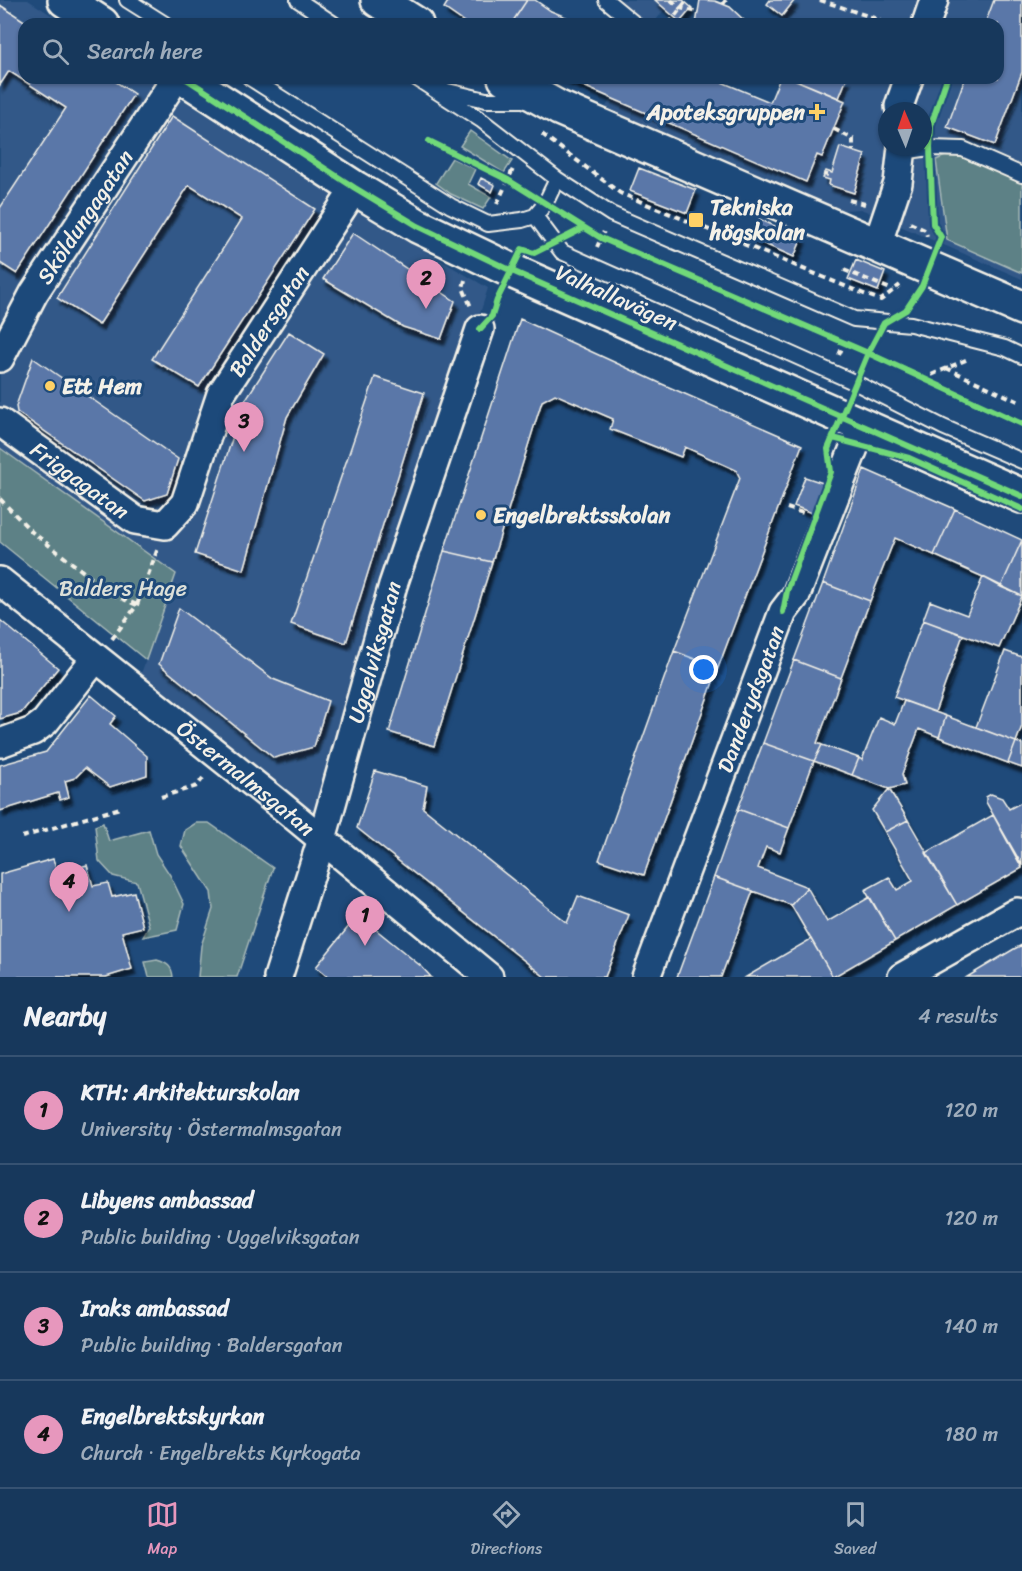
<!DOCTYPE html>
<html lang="en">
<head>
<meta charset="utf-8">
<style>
	body { margin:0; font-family:Sriracha,sans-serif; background:#203f62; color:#f1f3f6 }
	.compass { position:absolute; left:878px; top:102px; width:54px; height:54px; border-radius:50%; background:#17385c; box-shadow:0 2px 4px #0004; rotate:358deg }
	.you { position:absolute; left:704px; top:670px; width:21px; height:21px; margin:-15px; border:4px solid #fff; border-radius:50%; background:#1a73e8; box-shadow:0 0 0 9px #1a73e833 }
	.badge { display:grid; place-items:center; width:39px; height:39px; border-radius:50%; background:#e797bd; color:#111; font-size:20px; font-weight:700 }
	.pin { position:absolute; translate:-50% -50px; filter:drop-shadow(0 2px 3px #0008) }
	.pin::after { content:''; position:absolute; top:32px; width:21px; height:18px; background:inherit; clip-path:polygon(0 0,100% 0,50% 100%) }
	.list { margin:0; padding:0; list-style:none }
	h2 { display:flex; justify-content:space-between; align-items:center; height:78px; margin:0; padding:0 24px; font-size:26px }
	h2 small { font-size:20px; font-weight:400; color:#9eacbb }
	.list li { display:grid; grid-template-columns:39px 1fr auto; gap:18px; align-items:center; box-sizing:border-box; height:108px; padding:0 24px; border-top:2px solid #365272 }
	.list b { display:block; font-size:22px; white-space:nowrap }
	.list p { margin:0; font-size:20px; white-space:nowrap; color:#9eacbb }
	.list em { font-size:20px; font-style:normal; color:#9eacbb }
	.icon { flex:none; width:33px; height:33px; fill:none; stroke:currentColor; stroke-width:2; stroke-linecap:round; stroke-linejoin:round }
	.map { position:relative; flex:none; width:1022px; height:977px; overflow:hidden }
	.search { position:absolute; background:#17385c; box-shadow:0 2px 4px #0004; left:18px; right:18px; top:18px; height:66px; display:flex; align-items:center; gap:15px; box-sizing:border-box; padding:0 21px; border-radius:18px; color:#9eacbb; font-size:22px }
	.sheet { height:510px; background:#17385c }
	nav { display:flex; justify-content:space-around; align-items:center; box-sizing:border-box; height:84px; border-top:2px solid #365272; background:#17385c; font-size:16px; color:#9eacbb }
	nav a { display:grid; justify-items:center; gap:3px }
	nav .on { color:#e797bd }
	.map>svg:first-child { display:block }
	.built { fill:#315888; fill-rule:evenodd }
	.green { fill:#5d8186; stroke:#a8b9b7; stroke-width:1.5 }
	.building { fill:#5a77a8; stroke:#f4f1e8; stroke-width:1.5; filter:url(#shadow) }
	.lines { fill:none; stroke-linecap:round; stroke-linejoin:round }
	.service-casing { stroke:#f4f1e8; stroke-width:18 }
	.minor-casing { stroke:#f4f1e8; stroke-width:32 }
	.secondary-casing { stroke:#f4f1e8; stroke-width:38 }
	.path { stroke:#f4f1e8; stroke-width:4; stroke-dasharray:6 4.5; stroke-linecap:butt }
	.service { stroke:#1f4a7a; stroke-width:14 }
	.minor { stroke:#1f4a7a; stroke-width:27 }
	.secondary { stroke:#1f4a7a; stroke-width:33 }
	.cycleway-casing { stroke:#1f4a7a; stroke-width:10 }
	.cycleway { stroke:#71d979; stroke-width:6 }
	.poi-dot { fill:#ffd166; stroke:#1f4a7a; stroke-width:2 }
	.labels { text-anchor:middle; stroke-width:6; stroke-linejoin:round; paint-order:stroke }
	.poi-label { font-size:22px; font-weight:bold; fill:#f4f1e8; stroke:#1f4a7a; text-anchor:start }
	.street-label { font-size:22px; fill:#f4f1e8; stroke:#1f4a7a }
	.park-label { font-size:22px; fill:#dde0d9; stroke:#1f4a7a }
</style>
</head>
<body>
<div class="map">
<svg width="1022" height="977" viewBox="0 0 1022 977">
	<defs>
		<filter id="shadow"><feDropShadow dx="3.5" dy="6" stdDeviation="1.5" flood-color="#0009"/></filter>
	</defs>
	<rect width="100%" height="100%" fill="#1f4a7a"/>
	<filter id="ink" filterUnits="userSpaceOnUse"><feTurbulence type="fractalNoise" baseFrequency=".0167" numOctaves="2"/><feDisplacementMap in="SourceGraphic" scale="12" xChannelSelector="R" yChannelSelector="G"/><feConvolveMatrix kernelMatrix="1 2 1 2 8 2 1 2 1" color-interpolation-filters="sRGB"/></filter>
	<g filter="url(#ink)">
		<path class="built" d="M0 0H28L65 24H24V78H149L343 203 488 288 395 586 325 840 136 688 176 574 0 448Z
			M616 0H672L653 24H645Z
			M770 0H1022V279L861 209 844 210 814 205 606 107 621 78H712L770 102 780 78H998V24H779L782 16 767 4ZM887 111H923V147H887Z"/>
		<path class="green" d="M470 131 512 161 504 173 460 146Z
			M955 152 1022 182V273L947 240 936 160Z
			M452 158 475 169 468 184 491 197 483 209 451 194 436 183Z
			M0 448 176 574 146 660 0 542Z
			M103 823 109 841 149 830 156 854 170 875 184 904 177 930 143 937 149 926 137 882 113 876 99 861 95 826Z
			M196 823H209L273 868 237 977H198L201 946 213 909 211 892 181 846 185 830Z
			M157 960C167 963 172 966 173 977H149L145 962Z"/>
		<path class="building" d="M449 0H527L511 24H467L444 8Z
			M527 0H535L551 11 583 24H511Z
			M655 0H683L692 8 680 22Z
			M700 0 715 1 730 7 748 24H696Z
			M770 0H793L794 1 782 16 767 4Z
			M994 0H1022V72L995 145 947 127 965 78H998V24H985Z
			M0 5 29 24H24V78H110L134 94 17 274 0 263V208L66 108 9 71 0 85Z
			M565 78H592L588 88Z
			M592 78H712L770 102 780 78H791L845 101 822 157 817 155 806 182 588 88Z
			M791 78H847L839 98Z
			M172 116 315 209 199 387 152 359 242 219 189 185 99 325 57 298Z
			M840 147 865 155 854 193 829 185 830 180 823 178 826 171 832 173Z
			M639 168 696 190 687 213 630 191Z
			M481 178 495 185 492 192 478 184Z
			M759 219 802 238 794 257 751 238Z
			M353 233 455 301 441 339 403 327 323 279Z
			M856 260 885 272 878 291 848 279Z
			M520 319 662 384 802 445 718 668 674 651 740 478 736 470 685 447 681 457 610 429 613 419 555 394 542 401 492 562 444 551Z
			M289 332 324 354 287 417 244 570 195 554 244 402Z
			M33 358 178 459 167 494 145 501 17 412 16 406Z
			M375 377 424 393 346 643 291 624Z
			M864 469 955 509 934 555 895 538 870 601 823 583Z
			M805 477 823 483 812 513 794 506Z
			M955 509 1022 540 1001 587 983 577 934 555Z
			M1022 540V596L1001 587Z
			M444 551 492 562 434 746 389 732Z
			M983 577 1022 596 999 648 923 620 930 601 967 615Z
			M823 583 870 601 841 678 794 660Z
			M179 608 273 679 328 701 314 747 274 758 159 664Z
			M0 620 58 668 21 713 0 719Z
			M923 620 963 635 935 712 894 697Z
			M674 651 718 668 644 875 599 860Z
			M1005 651 1022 657V726L1016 742 976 727Z
			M794 660 841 678 817 743 822 745 814 761 763 743Z
			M91 695 116 716 110 724 147 756V775L110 787 85 768 75 778 65 781 69 797 60 800 58 793 0 811V765L46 752Z
			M904 701 946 716 939 737 919 729 902 774 905 785 889 789 852 775 859 758 862 760 879 717 895 724Z
			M946 716 1016 742 1008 763 939 737Z
			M1016 742 1022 744V768L1008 763Z
			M763 743 814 761 789 828 738 809Z
			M822 745 859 758 852 775 814 761Z
			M375 771 427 786 423 808 567 923 578 896 629 915 605 977H545L357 828Z
			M889 789 908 820 885 832 872 810Z
			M991 794 1002 798 1009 809 1022 802V865L986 802V797Z
			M738 809 789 828 780 852 766 847 758 868 807 887 791 905 714 877Z
			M993 815 1022 868 957 905 926 853Z
			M908 820 957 905 895 941 865 890 889 877 897 890 913 881 885 832Z
			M53 859 58 873 87 865 93 886 108 883 112 897 134 892 143 927 122 932 132 969 106 977H0V874Z
			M714 877 753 891 721 977H677Z
			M807 887 827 922 870 897 895 941 833 977 791 905Z
			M358 915 422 967 431 977H328L316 967Z
			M811 939 833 977H746Z
			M1022 945V977H967L1014 949Z"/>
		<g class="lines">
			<defs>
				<path id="service" d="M127 0 165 24
					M298 0 334 24
					M606 0 635 24
					M250 78 451 206 488 224 522 220 535 216 545 204 557 179
					M416 78 481 120 557 179 611 214 854 319 911 324 1005 348 1022 356
					M439 89 486 100H530
					M902 152 930 148 963 149 1022 175
					M535 216 562 252 856 383 943 427 1022 461"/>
				<g id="minor">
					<path d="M926 24 934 0"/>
					<path d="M900 111 899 106 909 78"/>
					<path d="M877 245 898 183 902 147"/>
					<path id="s1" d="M0 358 34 293 176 78"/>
					<path id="s2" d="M0 422 135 520 165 525 185 503 221 394 355 188"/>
					<path id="s3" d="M0 581 278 803 489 977"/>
					<path d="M0 743 33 731 45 722 95 659"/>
					<path id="s4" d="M278 977 322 839 393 585 480 329"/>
					<path id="s5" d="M646 977 783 612 796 595 863 425"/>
					<path d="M902 977 1017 912 1022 913"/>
				</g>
				<path id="secondary" d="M65 0 102 24
					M378 0 416 24
					M185 78 355 188 418 226 512 271 1022 496
					M505 78 559 108 1022 308"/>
			</defs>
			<use href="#service" class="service-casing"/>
			<use href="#minor" class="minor-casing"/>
			<use href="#secondary" class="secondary-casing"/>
			<path class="path" d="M671 0 680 8 697 12
				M820 0 880 20
				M723 4 726 0
				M711 21 712 24
				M669 24 687 0
				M747 78V79
				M834 129 853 139V151
				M542 134 620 193 864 294 881 300 900 285
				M823 174 828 175
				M849 200 865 204
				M497 204 514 167
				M910 223 925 230 927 236
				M743 244 750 229 759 226
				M597 247 605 229
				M844 270 893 290
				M465 280 463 288 471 307
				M839 355 847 337
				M946 368 1022 403
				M922 379 968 359
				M0 499 32 532 112 594 137 605
				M787 508 803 513
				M112 639 137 605 158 548
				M161 797 197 786 203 778
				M22 837 120 808"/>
			<use href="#service" class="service"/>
			<use href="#minor" class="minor"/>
			<use href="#secondary" class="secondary"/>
			<defs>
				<path id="cycleway" d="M185 78 355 188 418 226 512 271 1022 496
					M429 141 508 180 601 238 868 353 1022 424
					M480 329 492 316 497 300 522 249 534 253 584 228
					M833 438 909 458 1022 509
					M783 612 787 591 831 472 828 449 868 353 884 323 906 310 922 286 941 237 933 224 930 148 931 125 947 78"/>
			</defs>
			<use href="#cycleway" class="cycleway-casing"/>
			<use href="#cycleway" class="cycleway"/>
		</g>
	</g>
	<g class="poi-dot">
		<path d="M814 103h6v6h6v6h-6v6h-6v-6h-6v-6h6z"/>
		<rect x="688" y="212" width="16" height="16" rx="3"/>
		<circle cx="50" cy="386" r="6"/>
		<circle cx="481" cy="515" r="6"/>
	</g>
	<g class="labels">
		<g class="poi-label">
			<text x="805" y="120" text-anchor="end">Apoteksgruppen</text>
			<text x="710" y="215">Tekniska<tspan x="710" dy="25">högskolan</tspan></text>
			<text x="62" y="394">Ett Hem</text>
			<text x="493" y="523">Engelbrektsskolan</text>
		</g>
		<g class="street-label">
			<text dy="8" stroke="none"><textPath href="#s1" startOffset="165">Sköldungagatan</textPath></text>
			<text transform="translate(617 297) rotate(24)" y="8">Valhallavägen</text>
			<text dy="8" stroke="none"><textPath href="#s2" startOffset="429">Baldersgatan</textPath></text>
			<text dy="8" stroke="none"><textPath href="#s2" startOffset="99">Friggagatan</textPath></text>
			<text dy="8" stroke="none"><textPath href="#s4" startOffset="339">Uggelviksgatan</textPath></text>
			<text dy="8" stroke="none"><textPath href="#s5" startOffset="297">Danderydsgatan</textPath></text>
			<text dy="8" stroke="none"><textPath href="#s3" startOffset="315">Östermalmsgatan</textPath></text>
		</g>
		<g class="park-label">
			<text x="123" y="596">Balders Hage</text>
		</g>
	</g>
</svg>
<svg class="compass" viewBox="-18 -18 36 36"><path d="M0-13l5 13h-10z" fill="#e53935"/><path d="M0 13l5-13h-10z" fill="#9eacbb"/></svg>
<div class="you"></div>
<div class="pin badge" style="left:365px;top:946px">1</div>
<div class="pin badge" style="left:426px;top:309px">2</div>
<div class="pin badge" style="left:244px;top:452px">3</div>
<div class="pin badge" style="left:69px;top:912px">4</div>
<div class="search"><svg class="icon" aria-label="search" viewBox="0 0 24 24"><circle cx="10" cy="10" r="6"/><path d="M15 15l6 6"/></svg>Search here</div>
</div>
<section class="sheet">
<h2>Nearby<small>4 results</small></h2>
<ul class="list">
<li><span class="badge">1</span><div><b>KTH: Arkitekturskolan</b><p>University · Östermalmsgatan</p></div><em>120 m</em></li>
<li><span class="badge">2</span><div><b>Libyens ambassad</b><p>Public building · Uggelviksgatan</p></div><em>120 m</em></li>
<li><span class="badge">3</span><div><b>Iraks ambassad</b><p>Public building · Baldersgatan</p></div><em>140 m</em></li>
<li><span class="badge">4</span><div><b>Engelbrektskyrkan</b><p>Church · Engelbrekts Kyrkogata</p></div><em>180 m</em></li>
</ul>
</section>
<nav>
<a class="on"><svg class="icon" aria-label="map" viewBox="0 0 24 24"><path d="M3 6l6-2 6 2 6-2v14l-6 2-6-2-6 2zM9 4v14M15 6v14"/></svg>Map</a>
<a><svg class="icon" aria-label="directions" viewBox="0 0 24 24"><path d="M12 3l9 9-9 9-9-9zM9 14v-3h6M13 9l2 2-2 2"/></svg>Directions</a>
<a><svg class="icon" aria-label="saved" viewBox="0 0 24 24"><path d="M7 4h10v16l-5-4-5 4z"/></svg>Saved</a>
</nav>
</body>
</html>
